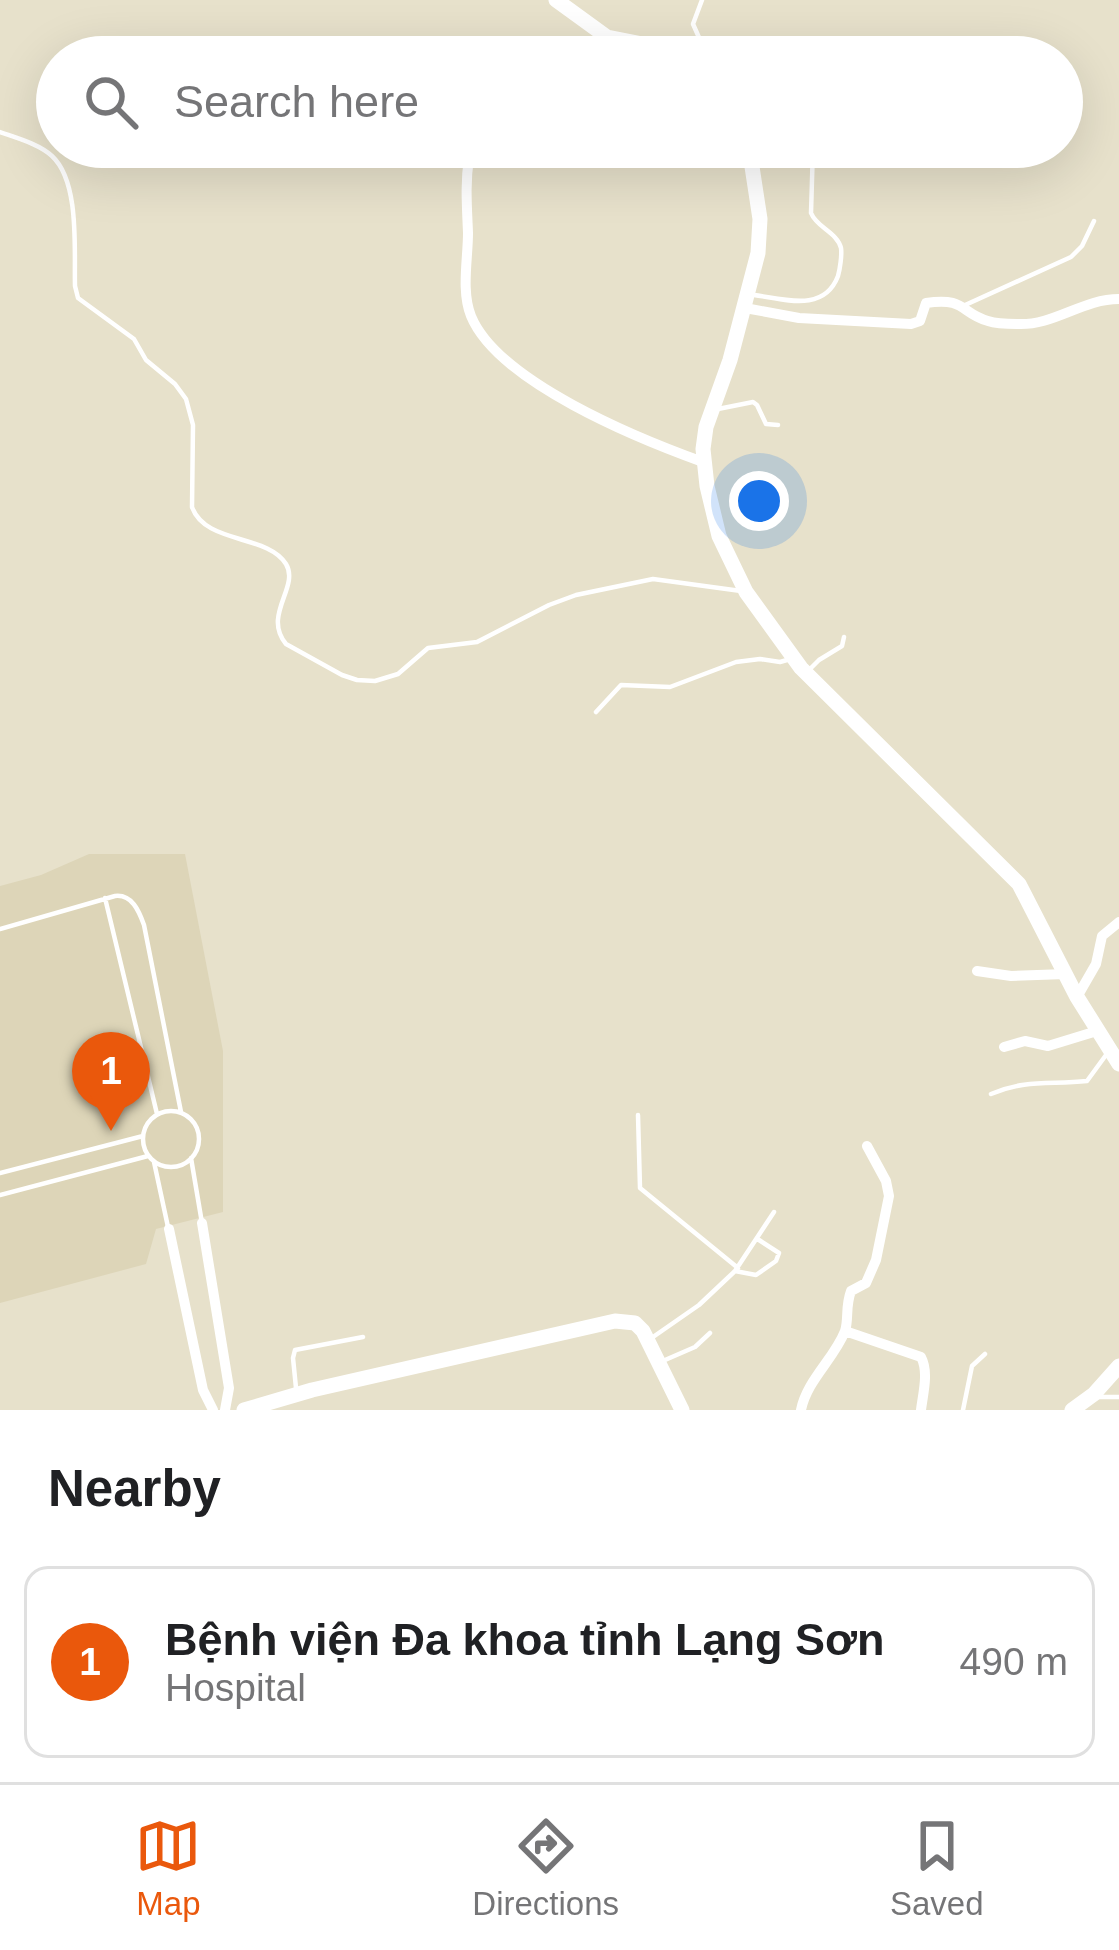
<!DOCTYPE html>
<html lang="en">
<head>
<meta charset="utf-8">
<style>
	body { margin:0; font-family:Arial,sans-serif; background:#f6f6f6; color:#202124 }
	.you { position:absolute; left:759px; top:501px; width:42px; height:42px; margin:-30px; border:9px solid #fff; border-radius:50%; background:#1a73e8; box-shadow:0 0 0 18px #1a73e833 }
	.badge { display:grid; place-items:center; width:78px; height:78px; border-radius:50%; background:#ea580c; color:#fff; font-size:39px; font-weight:700 }
	.pin { position:absolute; translate:-50% -99px; filter:drop-shadow(0 3px 6px #0008) }
	.pin::after { content:''; position:absolute; top:63px; width:42px; height:36px; background:inherit; clip-path:polygon(0 0,100% 0,50% 100%) }
	.list { margin:0; padding:0; list-style:none }
	h2 { display:flex; justify-content:space-between; align-items:center; height:156px; margin:0; padding:0 48px; font-size:51px }
	h2 small { font-size:39px; font-weight:400; color:#757577 }
	.list li { display:grid; grid-template-columns:78px 1fr auto; gap:36px; align-items:center; box-sizing:border-box; height:192px; margin:0 24px 24px; padding:0 24px; border:3px solid #e0e0e0; border-radius:24px }
	.list b { display:block; font-size:45px; white-space:nowrap }
	.list p { margin:0; font-size:39px; white-space:nowrap; color:#757577 }
	.list em { font-size:39px; font-style:normal; color:#757577 }
	.icon { flex:none; width:66px; height:66px; fill:none; stroke:currentColor; stroke-width:2; stroke-linecap:round; stroke-linejoin:round }
	.map { position:relative; flex:none; width:1119px; height:1410px; overflow:hidden }
	.search { position:absolute; background:#fff; box-shadow:0 12px 48px #0002; left:36px; right:36px; top:36px; height:132px; display:flex; align-items:center; gap:30px; box-sizing:border-box; padding:0 42px; border-radius:66px; color:#757577; font-size:45px }
	.sheet { height:372px; background:#fff }
	nav { display:flex; justify-content:space-around; align-items:center; box-sizing:border-box; height:168px; border-top:3px solid #e0e0e0; background:#fff; font-size:33px; color:#757577 }
	nav a { display:grid; justify-items:center; gap:6px }
	nav .on { color:#ea580c }
	.map>svg:first-child { display:block }
	.built { fill:#ddd5b8 }
	.lines { fill:none; stroke-linecap:round; stroke-linejoin:round }
	.lane { stroke:#fff; stroke-width:4.5 }
	.street { stroke:#fff; stroke-width:10 }
	.secondary { stroke:#fff; stroke-width:15 }
</style>
</head>
<body>
<div class="map">
<svg width="1119" height="1410" viewBox="0 0 1119 1410">
	<rect width="100%" height="100%" fill="#e7e1cb"/>
	<path class="built" d="M89 854H185L223 1051V1212L156 1229 146 1264 0 1303V886L41 875Z"/>
	<g class="lines">
		<path class="lane" d="M701 51V42L693 24 702 0
			M0 132C17 138 39 144 52 156 80 182 74 250 75 286L78 298 134 339 146 360 175 384 186 399 193 425 192 507C205 544 267 534 286 564 300 587 262 615 286 644L342 675 357 680 375 681 398 674 428 648 477 642 549 605 576 595 653 579 741 591
			M754 295C784 299 824 313 838 276 840 269 842 255 841 248 837 232 817 228 811 213L813 147
			M963 306 1071 257 1082 246 1094 221
			M718 409 753 402 757 405 766 424 778 425
			M810 669 819 660 842 646 844 637
			M596 712 621 685 670 687 736 662 760 659 780 662 787 660
			M105 898 157 1114
			M0 929 115 896C132 894 139 911 144 925L181 1112
			M991 1094C1026 1079 1051 1085 1087 1081L1106 1055
			M143 1139a28 28 0 1 1 56 0a28 28 0 1 1-56 0Z
			M638 1115 640 1188 738 1268
			M191 1158 202 1223
			M154 1162 168 1227
			M0 1173 143 1136
			M0 1195 148 1156
			M735 1271 756 1275 776 1261 779 1253 759 1240
			M653 1337 699 1305 735 1271 774 1212
			M665 1360 695 1347 710 1333
			M296 1388 293 1358 295 1350 363 1337
			M1096 1397H1119
			M963 1410 972 1366 985 1354"/>
		<path class="street" d="M469 158C465 184 467 207 468 233 468 259 461 291 471 316 498 382 639 439 703 462
			M745 308 799 318 911 324 920 321 926 303C966 297 960 313 988 321 997 324 1008 324 1017 324 1054 326 1082 299 1119 299
			M977 971 1011 976 1066 974
			M1077 997 1096 964 1102 936 1119 922
			M1004 1047 1025 1041 1048 1046 1097 1031
			M202 1223 229 1388 225 1410
			M169 1229 203 1390 213 1410
			M845 1331 921 1357C929 1372 923 1393 921 1410
			M801 1410C807 1380 834 1359 845 1331 849 1319 845 1307 851 1291L866 1283 876 1260 889 1196 886 1181 867 1146"/>
		<path class="secondary" d="M556 0 607 37 678 51 697 57
			M749 147 760 219 758 253 730 360 706 427 703 449 707 486 719 536 746 592 801 668 1019 884 1077 997 1119 1064
			M244 1410 312 1390 615 1321 635 1323 643 1331 682 1410
			M1072 1410 1094 1394 1119 1366"/>
	</g>
</svg>
<div class="you"></div>
<div class="pin badge" style="left:111px;top:1131px">1</div>
<div class="search"><svg class="icon" aria-label="search" viewBox="0 0 24 24"><circle cx="10" cy="10" r="6"/><path d="M15 15l6 6"/></svg>Search here</div>
</div>
<section class="sheet">
<h2>Nearby<small></small></h2>
<ul class="list">
<li><span class="badge">1</span><div><b>Bệnh viện Đa khoa tỉnh Lạng Sơn</b><p>Hospital</p></div><em>490 m</em></li>
</ul>
</section>
<nav>
<a class="on"><svg class="icon" aria-label="map" viewBox="0 0 24 24"><path d="M3 6l6-2 6 2 6-2v14l-6 2-6-2-6 2zM9 4v14M15 6v14"/></svg>Map</a>
<a><svg class="icon" aria-label="directions" viewBox="0 0 24 24"><path d="M12 3l9 9-9 9-9-9zM9 14v-3h6M13 9l2 2-2 2"/></svg>Directions</a>
<a><svg class="icon" aria-label="saved" viewBox="0 0 24 24"><path d="M7 4h10v16l-5-4-5 4z"/></svg>Saved</a>
</nav>
</body>
</html>
